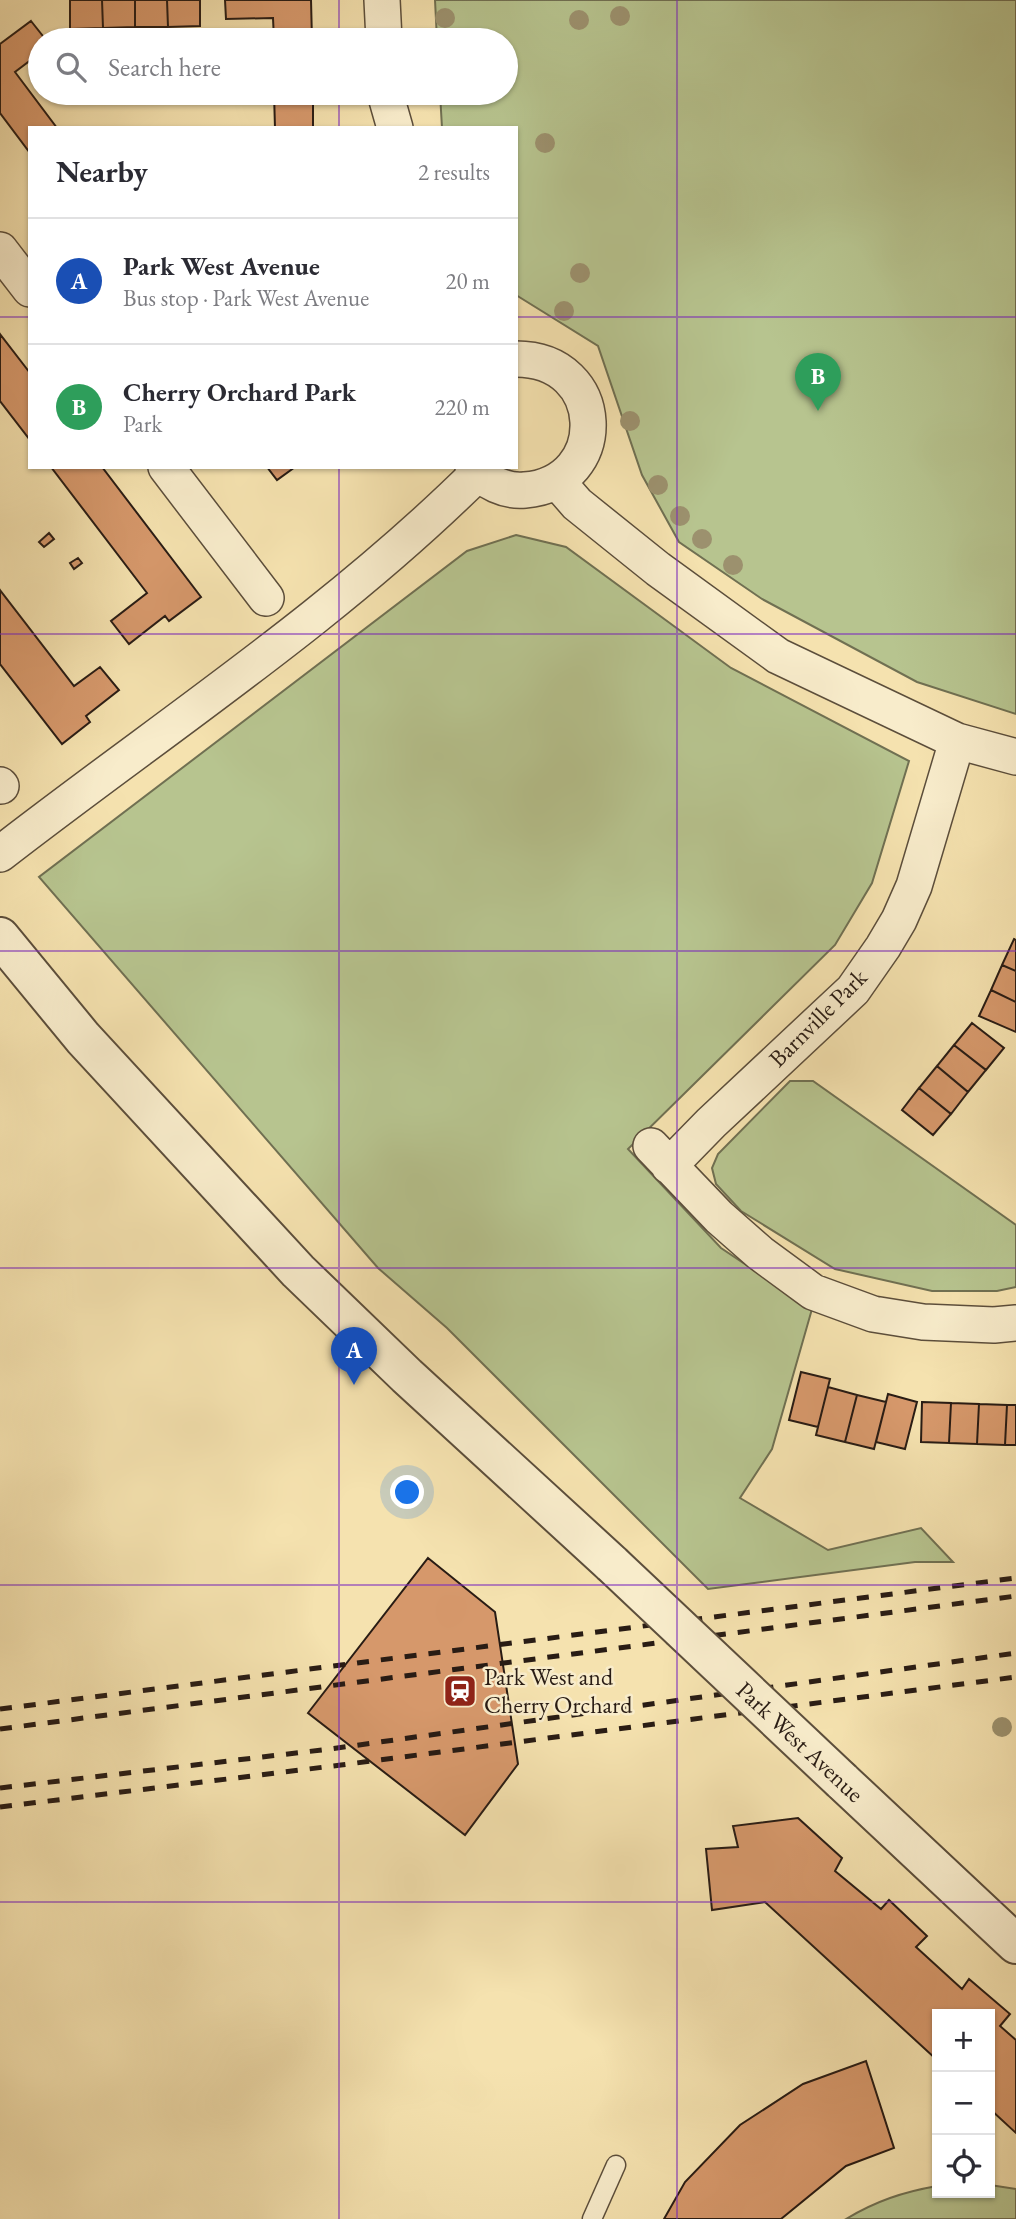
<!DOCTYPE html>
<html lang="en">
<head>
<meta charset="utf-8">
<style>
	body { margin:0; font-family:"EB Garamond",serif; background:#f7f7f7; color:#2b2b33 }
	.controls { position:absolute; right:21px; bottom:21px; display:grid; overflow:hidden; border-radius:0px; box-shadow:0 2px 5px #0004 }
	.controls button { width:63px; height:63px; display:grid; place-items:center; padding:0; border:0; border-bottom:2px solid #e1e1e2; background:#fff; color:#2b2b33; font:35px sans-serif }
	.you { position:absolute; left:408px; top:1493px; width:24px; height:24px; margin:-18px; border:5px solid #fff; border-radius:50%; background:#1a73e8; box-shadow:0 0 0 10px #1a73e833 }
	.badge { display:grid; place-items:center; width:46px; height:46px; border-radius:50%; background:#8f2418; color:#fff; font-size:23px; font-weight:700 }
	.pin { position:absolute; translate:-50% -58px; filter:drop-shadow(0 2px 4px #0008) }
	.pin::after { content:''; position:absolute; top:37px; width:24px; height:21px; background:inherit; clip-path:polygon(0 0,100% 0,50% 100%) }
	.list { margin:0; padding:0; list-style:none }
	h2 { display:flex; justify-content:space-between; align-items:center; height:91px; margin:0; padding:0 28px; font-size:30px }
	h2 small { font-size:23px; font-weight:400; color:#7c7c81 }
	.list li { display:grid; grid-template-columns:46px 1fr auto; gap:21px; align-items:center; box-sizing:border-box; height:126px; padding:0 28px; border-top:2px solid #e1e1e2 }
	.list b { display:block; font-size:26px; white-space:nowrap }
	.list p { margin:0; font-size:23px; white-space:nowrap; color:#7c7c81 }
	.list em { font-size:23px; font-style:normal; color:#7c7c81 }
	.icon { flex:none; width:38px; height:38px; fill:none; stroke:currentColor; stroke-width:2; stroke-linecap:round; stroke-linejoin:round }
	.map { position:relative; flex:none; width:1016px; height:2219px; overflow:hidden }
	.search { position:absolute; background:#fff; box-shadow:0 2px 5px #0004; left:28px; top:28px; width:490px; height:77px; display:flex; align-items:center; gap:18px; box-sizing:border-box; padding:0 24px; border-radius:38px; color:#7c7c81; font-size:26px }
	.panel { position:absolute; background:#fff; box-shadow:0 2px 5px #0004; left:28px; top:126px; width:490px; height:343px; border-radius:0px }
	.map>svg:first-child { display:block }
	.green { fill:#b7c48f; stroke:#707052; stroke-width:2 }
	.building { fill:#d6986b; stroke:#291c14; stroke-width:2 }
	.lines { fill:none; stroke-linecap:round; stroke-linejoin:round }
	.service-casing { stroke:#5c4e3b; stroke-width:21 }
	.minor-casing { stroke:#5c4e3b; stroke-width:38 }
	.tertiary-casing { stroke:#5c4e3b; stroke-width:42 }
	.service { stroke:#f8eccb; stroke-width:18 }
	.minor { stroke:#f8eccb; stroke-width:35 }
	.tertiary { stroke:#f8eccb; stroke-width:38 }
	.rail { stroke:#291c14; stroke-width:5; stroke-dasharray:12 12; stroke-linecap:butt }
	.tertiary-bridge-casing { stroke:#5c4e3b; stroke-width:42; stroke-linecap:butt }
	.tertiary-bridge { stroke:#f8eccb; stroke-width:38 }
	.tree { fill:#9c916e }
	.grid { fill:none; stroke:#7b2cbf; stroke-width:2; stroke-opacity:0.55 }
	.labels { text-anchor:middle; stroke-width:5; stroke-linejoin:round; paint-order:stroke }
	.street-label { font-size:24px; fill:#291c14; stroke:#f8eccb }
	.poi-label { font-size:24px; fill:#291c14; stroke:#f8eccb; text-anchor:start }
</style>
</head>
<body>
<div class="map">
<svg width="1016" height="2219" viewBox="0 0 1016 2219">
	<rect width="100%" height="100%" fill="#f5e2af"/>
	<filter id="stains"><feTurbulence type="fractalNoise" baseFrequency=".00286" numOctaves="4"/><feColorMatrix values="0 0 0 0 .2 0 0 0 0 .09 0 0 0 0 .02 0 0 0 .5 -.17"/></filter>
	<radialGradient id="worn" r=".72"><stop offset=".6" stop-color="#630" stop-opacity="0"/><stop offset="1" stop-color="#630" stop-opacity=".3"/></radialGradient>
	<path class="green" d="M435 0H1016V714L917 682 762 599 679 542 642 475 598 346 516 295V128H442L440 93H506V40H437Z
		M516 535 566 547 731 668 909 761 872 883 835 945 628 1149 721 1248 812 1309 772 1449 740 1498 828 1550 921 1528 953 1562H915L708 1589 447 1328 378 1268 39 877 467 551Z
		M790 1081H813L1016 1225V1287L997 1291H932L835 1269 741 1211 716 1184 712 1168 718 1154Z
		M990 2185 1016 2189V2219H846C876 2201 903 2192 937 2186V2193H990Z"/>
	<path class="building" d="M70 0H102L103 28 70 29Z
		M102 0H135V27L103 28Z
		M135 0H167L168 27H135Z
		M167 0H200V26L168 27Z
		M225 0H311L312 40H274L273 18 226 19Z
		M31 21 46 40H40V53L15 72 57 128H30V153L0 113V44Z
		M274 93H313V128H275Z
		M0 334 30 373V440L0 401Z
		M51 467H102L201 597 169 621 165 616 129 644 111 621 147 593Z
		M267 467H295L277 480Z
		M49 533 54 539 44 547 39 542Z
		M78 558 82 563 74 569 70 563Z
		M0 590 74 686 100 667 119 690 86 716 90 722 62 744 0 664Z
		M1014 939 1016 940V971L1002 965Z
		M1002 965 1016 971V1002L991 990Z
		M991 990 1016 1002V1032L979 1016Z
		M972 1023 1004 1048 986 1070 954 1045Z
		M954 1045 986 1070 968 1092 937 1066Z
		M937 1066 968 1092 951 1114 919 1088Z
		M919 1088 951 1114 933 1135 902 1110Z
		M801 1372 830 1379 818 1427 789 1420Z
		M828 1387 857 1395 845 1442 816 1435Z
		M888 1394 917 1402 905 1449 876 1442Z
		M857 1395 886 1402 874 1449 845 1442Z
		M922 1402 951 1403 949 1443 921 1442Z
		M951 1403 979 1404 977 1444 949 1443Z
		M979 1404 1007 1405 1005 1445 977 1444Z
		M1007 1405H1016V1445H1005Z
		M428 1558 495 1612 518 1764 465 1835 308 1713Z
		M798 1818 842 1858 835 1871 881 1909 889 1900 927 1936 916 1947 962 1989 969 1979 1010 2014 1000 2026 1016 2040V2133L990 2109V2014H937V2060L765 1902 712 1910 706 1849 738 1847 733 1826Z
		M866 2061 894 2148 846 2166 781 2219H664L685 2182 740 2125 803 2084Z"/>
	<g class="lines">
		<defs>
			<path id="service" d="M592 2219 616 2165"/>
			<path id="minor" d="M382 0 384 40
				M385 93 395 128
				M0 250 30 289
				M166 467 266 598
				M473 467C485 482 506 492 525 490 612 483 609 359 516 359
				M557 481 577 504 658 569 778 656 957 741 1016 757
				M0 785 1 786
				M0 854C161 729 333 617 478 473
				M651 1146 719 1217 760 1253 813 1292 873 1314 923 1322 994 1325 1016 1323
				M669 1166 711 1123 853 990 883 947 899 920 914 886 957 741"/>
			<path id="tertiary" d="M0 937 83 1038 298 1271 407 1376 612 1564
				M842 1781 1016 1944"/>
		</defs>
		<use href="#service" class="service-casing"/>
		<use href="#minor" class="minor-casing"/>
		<use href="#tertiary" class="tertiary-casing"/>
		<use href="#service" class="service"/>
		<use href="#minor" class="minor"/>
		<use href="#tertiary" class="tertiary"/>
		<path class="rail" d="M0 1709 1016 1578
			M0 1729 1016 1596
			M0 1788 330 1749 1016 1653
			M0 1807 341 1765 1016 1677"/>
		<defs>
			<path id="tertiary-bridge" d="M612 1564 842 1781"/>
		</defs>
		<use href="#tertiary-bridge" class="tertiary-bridge-casing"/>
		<use href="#tertiary-bridge" class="tertiary-bridge"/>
	</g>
	<g class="tree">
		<circle cx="620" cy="16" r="10"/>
		<circle cx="445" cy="18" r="10"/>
		<circle cx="579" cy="20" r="10"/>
		<circle cx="545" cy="143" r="10"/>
		<circle cx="580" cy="273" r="10"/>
		<circle cx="564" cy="311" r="10"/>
		<circle cx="630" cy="421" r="10"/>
		<circle cx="658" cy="485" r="10"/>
		<circle cx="680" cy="516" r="10"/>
		<circle cx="702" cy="539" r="10"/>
		<circle cx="733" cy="565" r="10"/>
		<circle cx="1002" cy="1727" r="10"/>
	</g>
	<path class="grid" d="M339 0V40M677 0V2219M339 93V128M0 317H30M516 317H1016M339 467V2219M0 634H1016M0 951H1016M0 1268H1016M0 1585H1016M0 1902H1016"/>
	<defs>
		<symbol id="station-square" viewBox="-11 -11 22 22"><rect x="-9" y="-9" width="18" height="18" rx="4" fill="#8f2418" stroke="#f8eccb"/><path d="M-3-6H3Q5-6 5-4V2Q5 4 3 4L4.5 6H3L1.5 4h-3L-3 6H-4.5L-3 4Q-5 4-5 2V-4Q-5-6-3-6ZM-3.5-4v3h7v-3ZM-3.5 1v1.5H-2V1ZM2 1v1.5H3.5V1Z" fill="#fff"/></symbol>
	</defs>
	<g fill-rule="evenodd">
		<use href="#station-square" x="441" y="1672" width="38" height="38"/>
	</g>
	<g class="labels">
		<g class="street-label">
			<text transform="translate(818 1018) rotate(-45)" y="8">Barnville Park</text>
			<text transform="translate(800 1742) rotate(43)" y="8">Park West Avenue</text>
		</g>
		<g class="poi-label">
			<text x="484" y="1685">Park West and<tspan x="484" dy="28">Cherry Orchard</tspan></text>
		</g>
	</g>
	<rect width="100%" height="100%" filter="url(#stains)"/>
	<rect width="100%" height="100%" fill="url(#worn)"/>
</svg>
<div class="controls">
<button>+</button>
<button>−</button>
<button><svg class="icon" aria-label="locate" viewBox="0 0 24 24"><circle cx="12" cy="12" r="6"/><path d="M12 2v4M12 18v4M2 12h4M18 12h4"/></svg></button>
</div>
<div class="you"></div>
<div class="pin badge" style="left:354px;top:1385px;background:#1a4fb4">A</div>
<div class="pin badge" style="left:818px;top:411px;background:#2e9e5b">B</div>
<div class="search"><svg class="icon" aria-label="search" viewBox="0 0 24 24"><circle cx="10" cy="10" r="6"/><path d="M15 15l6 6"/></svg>Search here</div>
<section class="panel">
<h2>Nearby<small>2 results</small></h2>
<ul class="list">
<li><span class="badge" style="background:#1a4fb4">A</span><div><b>Park West Avenue</b><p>Bus stop · Park West Avenue</p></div><em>20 m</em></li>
<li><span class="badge" style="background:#2e9e5b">B</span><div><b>Cherry Orchard Park</b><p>Park</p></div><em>220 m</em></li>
</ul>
</section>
</div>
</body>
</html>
